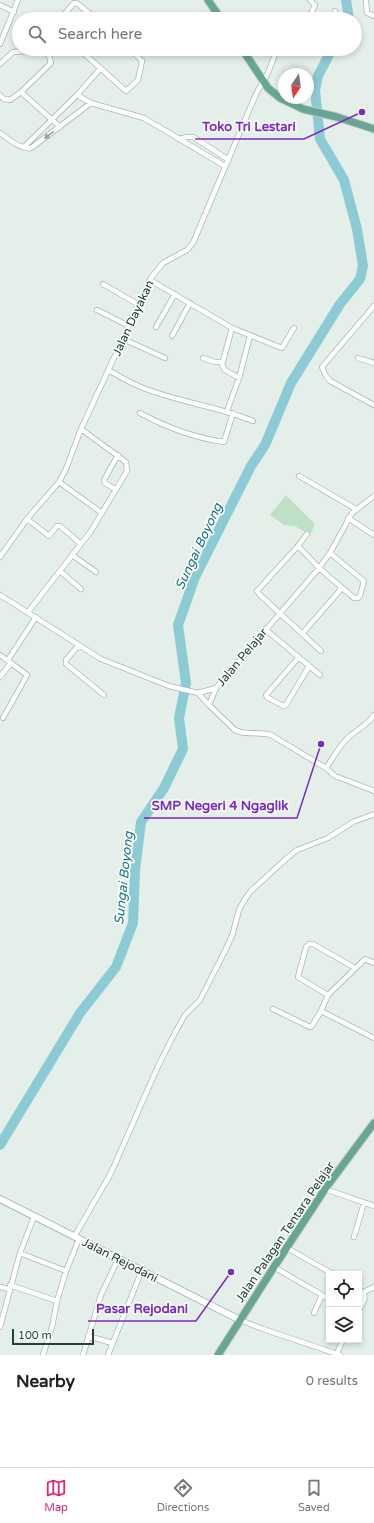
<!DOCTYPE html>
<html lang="en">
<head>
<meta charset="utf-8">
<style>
	body { margin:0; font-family:"Varela Round",sans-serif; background:#f6f6f6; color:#222 }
	.controls { position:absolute; right:12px; bottom:12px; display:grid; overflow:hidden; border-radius:0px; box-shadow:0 2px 6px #0003 }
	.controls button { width:36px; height:36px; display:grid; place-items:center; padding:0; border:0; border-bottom:1px solid #e0e0e0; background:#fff; color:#222; font:20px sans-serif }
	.compass { position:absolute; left:278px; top:68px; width:36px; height:36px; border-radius:50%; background:#fff; box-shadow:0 2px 6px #0003; rotate:193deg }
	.scale { position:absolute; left:12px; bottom:10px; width:82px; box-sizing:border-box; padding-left:4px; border:2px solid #234239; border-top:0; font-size:11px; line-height:14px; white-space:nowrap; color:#234239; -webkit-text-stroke:3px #f6fbf8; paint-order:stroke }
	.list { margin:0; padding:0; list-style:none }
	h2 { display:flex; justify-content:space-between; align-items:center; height:52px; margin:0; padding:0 16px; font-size:17px }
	h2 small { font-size:13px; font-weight:400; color:#767676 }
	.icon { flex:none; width:22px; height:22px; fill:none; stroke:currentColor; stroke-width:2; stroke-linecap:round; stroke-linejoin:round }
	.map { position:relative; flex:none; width:374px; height:1355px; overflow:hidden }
	.search { position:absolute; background:#fff; box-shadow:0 2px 6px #0003; left:12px; right:12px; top:12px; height:44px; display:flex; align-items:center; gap:10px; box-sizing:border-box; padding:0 14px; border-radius:22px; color:#767676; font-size:15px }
	.sheet { height:112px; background:#fff }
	nav { display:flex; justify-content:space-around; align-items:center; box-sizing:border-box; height:56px; border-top:1px solid #e0e0e0; background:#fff; font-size:11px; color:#767676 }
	nav a { display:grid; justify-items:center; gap:2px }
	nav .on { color:#db2777 }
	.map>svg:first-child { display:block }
	.green { fill:#bee0c6 }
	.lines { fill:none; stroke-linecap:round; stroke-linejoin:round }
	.river { stroke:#8dcbd4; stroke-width:10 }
	.street-casing { stroke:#a7b8b1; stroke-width:6 }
	.secondary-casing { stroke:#a3bbb2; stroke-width:8 }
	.primary-casing { stroke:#c1cac8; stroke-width:9 }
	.street { stroke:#fff; stroke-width:4.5 }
	.secondary { stroke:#fff; stroke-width:6 }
	.primary { stroke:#69a594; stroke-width:7 }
	.oneway { fill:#91a09c }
	.labels { text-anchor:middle; stroke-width:3.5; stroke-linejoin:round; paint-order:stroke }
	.street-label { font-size:12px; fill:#234239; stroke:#f6fbf8 }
	.water-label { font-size:13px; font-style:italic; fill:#1b7180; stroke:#f6fbf8 }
	.leader { fill:none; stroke:#7b2cbf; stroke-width:1.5 }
	.callout-dot { fill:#7b2cbf; stroke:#f6fbf8; stroke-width:1.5 }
	.callout-label { font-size:13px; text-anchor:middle; font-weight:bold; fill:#7b2cbf; stroke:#f6fbf8; stroke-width:3.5; stroke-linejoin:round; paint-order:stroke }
</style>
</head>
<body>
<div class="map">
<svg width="374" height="1355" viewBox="0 0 374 1355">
	<rect width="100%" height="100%" fill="#e5efea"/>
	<path class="green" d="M286 495 315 524 310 535 295 526 284 525 270 515Z"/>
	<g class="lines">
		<path class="river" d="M346 0 349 19
			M0 1145 80 1013 116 967 133 923 135 870 141 822 164 788 183 749 179 718 186 683 178 625 195 577 251 466 265 445 291 383 340 304 360 279 363 266 357 229 344 180 320 139 315 90 318 76 332 49"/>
		<defs>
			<path id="street" d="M366 0 367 13 374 16
				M0 5 14 12
				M60 19 74 3 78 4 96 19
				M309 19 315 5 310 0
				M334 19 335 11
				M0 44 18 0
				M40 49 49 56 51 63 21 92 60 127
				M79 49 126 91 138 80 142 61 130 49
				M0 64 13 52 26 51 34 49
				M0 95 4 99 10 100 21 92
				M77 95 91 103 144 118 225 166
				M0 133C8 138 20 150 31 148L91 103
				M179 139 187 137H193L229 160
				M24 147 77 95 100 69
				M150 280 232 328 282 348 294 328
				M103 284 139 305
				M374 306 322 367 326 376 330 381 374 405
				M97 310 129 326
				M156 327 175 294
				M232 328 222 365 225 370 239 378
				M172 336 190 303
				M123 339 165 358
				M203 358 215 362H222
				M358 358 374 363
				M108 370C119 376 130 383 141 387 177 402 217 406 253 421
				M227 411 239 378 250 336
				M140 413C166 427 194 438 224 442L233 413
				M299 476 356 509
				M59 482 102 513
				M116 490 105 483 104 480 118 455
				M374 496 352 513 330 553 319 568 216 688 209 705 235 730C246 736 259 731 271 735L326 768 335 776 374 791
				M348 518 374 535
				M27 519 49 536 57 526H60L81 544
				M307 534 298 546 257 591 260 595 321 651
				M298 546 319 568 354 598H358L360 596 364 581 330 553
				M72 555 96 572
				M0 557 27 519 59 482 66 469 81 429 151 278 163 263 187 250 193 243 256 94 268 73 277 49
				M60 571 81 589
				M0 595 101 659 169 686 198 693 209 705
				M28 612 91 531 127 471 126 462 81 429
				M265 629 320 675
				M302 634 342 588
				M78 646 66 660V664L104 695
				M0 655 27 675 3 718
				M299 657 266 695 267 697 283 706 286 705 309 666
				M8 660 36 617
				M0 677 11 663
				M198 693 216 688
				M326 768C333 758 339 746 348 738 356 730 368 725 374 715
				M374 963 365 959 328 995 321 1011 374 1038
				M328 995 298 977 306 947 309 944H313L355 968
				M273 1009 310 1027 312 1026 321 1011
				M325 1189 374 1206
				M74 1237 111 1173 159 1064 177 1029 185 1015 200 1000 225 951 232 936 239 910 245 899 251 891 287 858 297 850 328 838 353 822 374 814
				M354 1237 364 1203
				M287 1248 333 1274
				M20 1253 66 1271
				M274 1267 329 1299
				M10 1285 57 1301
				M0 1287 9 1289
				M359 1289C368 1295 364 1302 359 1310
				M364 1292 374 1287
				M314 1313 322 1295
				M240 1320 263 1329 340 1355
				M0 1327 20 1253 34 1217
				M88 1336 112 1343
				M337 1353 343 1340
				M43 1355 52 1327 57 1301 66 1271 79 1239
				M83 1355 101 1295 118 1259
				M108 1355 142 1270"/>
			<path id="secondary" d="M0 1199 240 1320"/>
			<path id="primary" d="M208 0 221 19
				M242 49 268 88 280 98 303 109 337 117 374 129
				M218 1355 274 1267 325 1189 374 1123"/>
		</defs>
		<use href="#street" class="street-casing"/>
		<use href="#secondary" class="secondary-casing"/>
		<use href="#primary" class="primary-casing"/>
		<use href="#street" class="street"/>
		<use href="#secondary" class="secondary"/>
		<use href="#primary" class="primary"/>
	</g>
	<defs><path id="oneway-solid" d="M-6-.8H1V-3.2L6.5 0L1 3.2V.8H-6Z"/></defs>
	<use class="oneway" href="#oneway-solid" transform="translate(49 135) rotate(142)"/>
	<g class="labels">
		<g class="street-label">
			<text transform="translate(133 318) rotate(-65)" y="4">Jalan Dayakan</text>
			<text transform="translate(242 657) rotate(-50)" y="4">Jalan Pelajar</text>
			<text transform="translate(285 1232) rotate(-56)" y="4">Jalan Palagan Tentara Pelajar</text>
			<text transform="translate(120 1260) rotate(27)" y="4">Jalan Rejodani</text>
		</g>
		<g class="water-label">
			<text transform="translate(198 546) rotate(-65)" y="5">Sungai Boyong</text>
			<text transform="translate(123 878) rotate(-84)" y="5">Sungai Boyong</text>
		</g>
	</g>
	<path class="leader" d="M362 112L304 139H195M321 744L297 818H144M231 1272L196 1321H88"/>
	<g class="callout-dot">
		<circle cx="362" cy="112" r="4"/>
		<circle cx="321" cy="744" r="4"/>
		<circle cx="231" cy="1272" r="4"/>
	</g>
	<g class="callout-label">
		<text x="249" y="131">Toko Tri Lestari</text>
		<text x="220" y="810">SMP Negeri 4 Ngaglik</text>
		<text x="142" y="1313">Pasar Rejodani</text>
	</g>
</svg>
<div class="controls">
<button><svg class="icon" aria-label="locate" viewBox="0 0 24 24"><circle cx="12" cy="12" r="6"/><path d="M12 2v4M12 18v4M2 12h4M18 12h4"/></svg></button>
<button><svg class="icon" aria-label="layers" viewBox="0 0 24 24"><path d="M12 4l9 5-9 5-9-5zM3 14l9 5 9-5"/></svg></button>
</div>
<svg class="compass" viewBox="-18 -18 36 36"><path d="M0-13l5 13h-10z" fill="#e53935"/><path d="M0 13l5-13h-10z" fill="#767676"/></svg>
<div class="scale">100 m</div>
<div class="search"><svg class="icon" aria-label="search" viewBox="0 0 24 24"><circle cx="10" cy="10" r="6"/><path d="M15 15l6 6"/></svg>Search here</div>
</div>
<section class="sheet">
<h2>Nearby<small>0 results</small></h2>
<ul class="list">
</ul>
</section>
<nav>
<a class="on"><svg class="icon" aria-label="map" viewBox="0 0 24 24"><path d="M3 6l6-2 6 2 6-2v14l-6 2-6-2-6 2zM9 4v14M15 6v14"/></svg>Map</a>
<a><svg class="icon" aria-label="directions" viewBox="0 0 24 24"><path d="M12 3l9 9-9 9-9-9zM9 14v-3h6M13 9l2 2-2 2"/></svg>Directions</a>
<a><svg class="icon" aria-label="saved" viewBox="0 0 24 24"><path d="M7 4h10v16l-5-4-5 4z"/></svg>Saved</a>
</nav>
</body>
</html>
